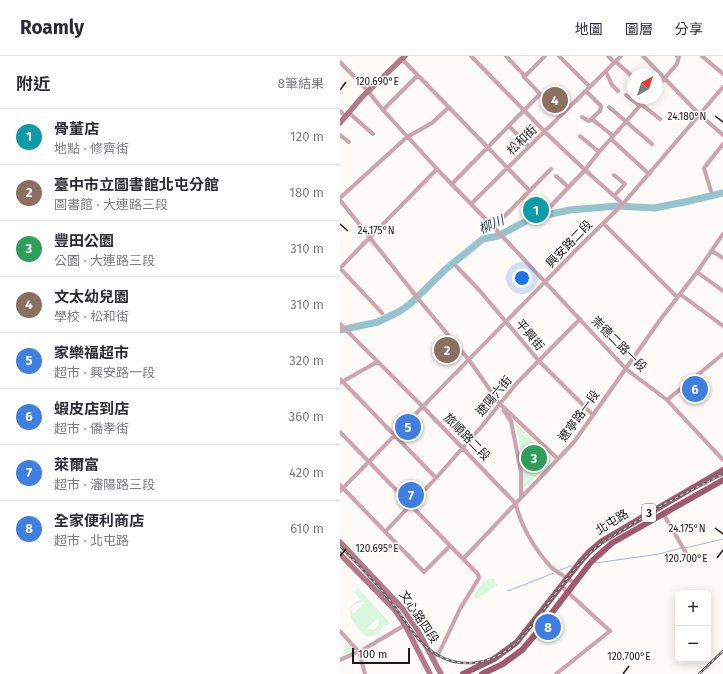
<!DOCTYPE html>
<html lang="zh-TW">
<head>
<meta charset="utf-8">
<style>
	body { margin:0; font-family:"Fira Sans","Noto Sans TC",sans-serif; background:#f7f7f7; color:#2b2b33 }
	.controls { position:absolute; right:12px; bottom:12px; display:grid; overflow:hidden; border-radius:6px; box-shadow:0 2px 10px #0003 }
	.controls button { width:36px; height:36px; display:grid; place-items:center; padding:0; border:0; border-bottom:1px solid #e1e1e2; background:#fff; color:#2b2b33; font:20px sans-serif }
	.compass { position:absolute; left:287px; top:12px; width:36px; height:36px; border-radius:50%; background:#fff; box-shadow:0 2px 10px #0003; rotate:39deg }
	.scale { position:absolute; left:12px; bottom:10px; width:58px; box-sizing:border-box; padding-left:4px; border:2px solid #1c1a19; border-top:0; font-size:11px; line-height:14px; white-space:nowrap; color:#1c1a19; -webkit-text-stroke:3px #fff; paint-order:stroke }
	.you { position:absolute; left:182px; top:222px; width:14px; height:14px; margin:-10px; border:3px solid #fff; border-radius:50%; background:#1a73e8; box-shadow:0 0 0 6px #1a73e833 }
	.badge { display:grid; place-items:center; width:26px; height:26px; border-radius:50%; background:#ea580c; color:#fff; font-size:13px; font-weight:700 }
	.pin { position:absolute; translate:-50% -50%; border:2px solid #fff; box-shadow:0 1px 4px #0006 }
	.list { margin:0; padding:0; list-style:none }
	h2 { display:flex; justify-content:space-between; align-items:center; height:52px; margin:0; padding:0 16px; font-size:17px }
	h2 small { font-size:13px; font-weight:400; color:#7c7c81 }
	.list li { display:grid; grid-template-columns:26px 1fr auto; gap:12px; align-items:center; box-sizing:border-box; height:56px; padding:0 16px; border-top:1px solid #e1e1e2 }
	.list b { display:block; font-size:15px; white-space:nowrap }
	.list p { margin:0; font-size:13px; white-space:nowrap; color:#7c7c81 }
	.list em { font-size:13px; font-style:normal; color:#7c7c81 }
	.map { position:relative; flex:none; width:383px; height:618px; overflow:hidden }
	header { display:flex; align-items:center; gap:24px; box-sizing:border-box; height:56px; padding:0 20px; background:#fff; border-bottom:1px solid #e1e1e2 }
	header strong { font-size:19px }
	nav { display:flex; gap:22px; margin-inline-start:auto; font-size:14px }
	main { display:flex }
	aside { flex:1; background:#fff }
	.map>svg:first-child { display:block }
	.green { fill:#d9f6df; fill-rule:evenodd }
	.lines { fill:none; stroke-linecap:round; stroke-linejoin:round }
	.stream { stroke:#96c4ce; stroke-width:1 }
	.river { stroke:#96c4ce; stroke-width:7 }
	.street { stroke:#cda4ad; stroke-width:4 }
	.secondary { stroke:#b37988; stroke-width:5.5 }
	.primary { stroke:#a05a6e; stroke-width:6 }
	.rail-casing { stroke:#676462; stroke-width:2.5 }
	.rail { stroke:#fff; stroke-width:1; stroke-dasharray:3; stroke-linecap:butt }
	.ticks { fill:none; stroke:#1c1a19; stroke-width:1.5 }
	.labels { text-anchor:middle; stroke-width:3; stroke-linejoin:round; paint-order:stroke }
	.shield { fill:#fff; stroke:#605f5e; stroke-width:1 }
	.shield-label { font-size:11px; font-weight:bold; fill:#1c1a19 }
	.street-label { font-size:12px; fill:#1c1a19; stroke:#fff }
	.water-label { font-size:13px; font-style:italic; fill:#19434c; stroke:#fff }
	.ticks-label { font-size:10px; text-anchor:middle; fill:#1c1a19; stroke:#fff; stroke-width:3; stroke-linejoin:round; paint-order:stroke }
</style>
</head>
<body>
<header>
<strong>Roamly</strong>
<nav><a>地圖</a><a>圖層</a><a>分享</a></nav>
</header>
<main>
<aside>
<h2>附近<small>8筆結果</small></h2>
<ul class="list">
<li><span class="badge" style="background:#0f9aa8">1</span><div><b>骨董店</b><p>地點 · 修齊街</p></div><em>120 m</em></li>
<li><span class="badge" style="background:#8d6e63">2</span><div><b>臺中市立圖書館北屯分館</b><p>圖書館 · 大連路三段</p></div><em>180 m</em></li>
<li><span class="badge" style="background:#2e9e5b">3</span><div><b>豐田公園</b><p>公園 · 大連路三段</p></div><em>310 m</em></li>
<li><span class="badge" style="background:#8d6e63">4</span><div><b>文太幼兒園</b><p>學校 · 松和街</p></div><em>310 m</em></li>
<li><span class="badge" style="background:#3f7fe0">5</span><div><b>家樂福超市</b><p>超市 · 興安路一段</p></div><em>320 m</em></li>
<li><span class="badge" style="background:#3f7fe0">6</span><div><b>蝦皮店到店</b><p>超市 · 僑孝街</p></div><em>360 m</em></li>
<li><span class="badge" style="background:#3f7fe0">7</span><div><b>萊爾富</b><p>超市 · 瀋陽路三段</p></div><em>420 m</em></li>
<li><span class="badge" style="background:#3f7fe0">8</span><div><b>全家便利商店</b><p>超市 · 北屯路</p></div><em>610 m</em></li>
</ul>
</aside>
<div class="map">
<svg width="383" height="618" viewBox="0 0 383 618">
	<rect width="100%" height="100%" fill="#fefaf7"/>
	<path class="green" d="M177 368 211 406 183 433C184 411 181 390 175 369Z
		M153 522 157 529 136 543 134 540 144 524Z
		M18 532 50 567 45 571 43 568C41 577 35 581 26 580 14 571 0 549 21 544L14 536ZM24 546V547L13 558 21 568C12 559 4 548 24 546ZM38 562 39 566 37 571 33 574 26 573Z
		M5 586 15 595 3 601Z"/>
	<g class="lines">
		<path class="stream" d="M345 492 383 483
			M256 507 319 498 342 492
			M220 514 231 510
			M168 535 214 517"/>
		<path class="river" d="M0 274 38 266 60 255 70 248 107 212 143 183 158 180 192 162 230 154 277 150 314 152 345 146 383 137"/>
		<path class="street" d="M131 0 207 78 245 114 283 148
			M219 0 250 31
			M268 0 275 7
			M303 0 360 59 383 79
			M362 0 383 18
			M62 3 189 134
			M0 6 28 35 43 54 97 113 164 182 286 313 327 344 383 404
			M276 6 293 21
			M266 16 272 29 278 35
			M184 21 205 0
			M317 31 337 8 339 1 337 0
			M286 39 300 50
			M301 48 320 63
			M269 51 312 88
			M43 54 77 20
			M0 55 5 60
			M8 56 33 78
			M242 61 249 65 260 55 261 50 246 35
			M252 63 273 80
			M169 70 189 91
			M0 79 9 86
			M240 80 259 96
			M271 83 309 118
			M274 119 285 128 274 140
			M216 120 228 131
			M112 128 200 38 184 21 183 18 166 0
			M371 135 364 112 383 88
			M0 142 67 81 92 67 108 52
			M0 144 80 245 129 304 160 348 218 403
			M131 148 281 0
			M207 154 245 114 259 96 307 42
			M263 167 337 241
			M153 172 211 113
			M372 195 383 202
			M116 210 140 235 199 305 253 359
			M0 212 97 113
			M0 212 42 257
			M357 216 383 235
			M340 238 383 270
			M0 268 86 354 176 448C180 469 196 495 211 511 216 516 228 522 234 527
			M0 323 96 422
			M0 327 37 306
			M327 344 383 298
			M164 355 171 365 181 416V441
			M0 376 123 503
			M0 429 84 516 110 490
			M0 435 242 188 283 148 383 31
			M323 457 346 497
			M45 476 96 422 142 370 176 328 240 263
			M0 575 19 596 25 618
			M93 601 99 597 120 553 139 522 138 518 123 503 234 386 320 264 357 216 383 178
			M0 604 24 593 65 569
			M216 618 270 575 221 530"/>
		<path class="secondary" d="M0 67 22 41 65 0
			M0 486 63 553 78 575 101 618
			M0 498 54 553 65 569 90 618"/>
		<path class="primary" d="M123 618 154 603 177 586 240 506 249 496 262 485 383 414
			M142 618 163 608 182 594 194 580 251 506 272 487 383 424"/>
		<defs>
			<path id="rail" d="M0 490C16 507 33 523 47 541 60 556 69 573 82 587 113 618 156 611 183 580 208 551 229 513 259 489L324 448 383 418
				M359 618 383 595"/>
		</defs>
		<use href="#rail" class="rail-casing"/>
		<use href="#rail" class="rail"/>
	</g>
	<path class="ticks" d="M0 34 6 26M375 60 383 66M0 168 8 175M375 472 383 478M0 500 6 493M377 502 383 494M283 618 289 610"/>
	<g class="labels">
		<rect class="shield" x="302" y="448" width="14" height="18" rx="3"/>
		<g class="shield-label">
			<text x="309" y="461">3</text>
		</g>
		<g class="street-label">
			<text transform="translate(182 84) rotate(-44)" y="4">松和街</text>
			<text transform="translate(229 188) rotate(-46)" y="4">興安路二段</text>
			<text transform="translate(190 279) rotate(50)" y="4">平興街</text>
			<text transform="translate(279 288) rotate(45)" y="4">崇德二路一段</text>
			<text transform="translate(154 340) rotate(-50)" y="4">遼陽六街</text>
			<text transform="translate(239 360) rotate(-54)" y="4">遼寧路一段</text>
			<text transform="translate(127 381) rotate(46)" y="4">旅順路二段</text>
			<text transform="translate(272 466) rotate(-32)" y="4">北屯路</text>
			<text transform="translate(79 561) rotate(56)" y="4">文心路四段</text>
		</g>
		<g class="water-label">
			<text transform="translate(151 168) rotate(-23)" y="5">柳川</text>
		</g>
	</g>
	<g class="ticks-label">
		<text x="37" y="29">120.690°E</text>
		<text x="347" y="64">24.180°N</text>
		<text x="36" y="178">24.175°N</text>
		<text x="347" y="476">24.175°N</text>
		<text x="37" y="496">120.695°E</text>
		<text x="346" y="506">120.700°E</text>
		<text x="289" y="604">120.700°E</text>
	</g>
</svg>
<div class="controls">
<button>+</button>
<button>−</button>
</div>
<svg class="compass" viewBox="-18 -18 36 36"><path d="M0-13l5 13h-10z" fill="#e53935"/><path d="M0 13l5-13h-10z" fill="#7c7c81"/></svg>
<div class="scale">100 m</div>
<div class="you"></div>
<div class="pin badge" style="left:196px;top:154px;background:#0f9aa8">1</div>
<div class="pin badge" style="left:107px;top:294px;background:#8d6e63">2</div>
<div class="pin badge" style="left:194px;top:402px;background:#2e9e5b">3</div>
<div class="pin badge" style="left:215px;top:44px;background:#8d6e63">4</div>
<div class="pin badge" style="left:68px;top:371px;background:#3f7fe0">5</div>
<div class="pin badge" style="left:355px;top:333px;background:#3f7fe0">6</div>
<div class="pin badge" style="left:71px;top:439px;background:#3f7fe0">7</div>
<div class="pin badge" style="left:208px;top:571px;background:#3f7fe0">8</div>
</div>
</main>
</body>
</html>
